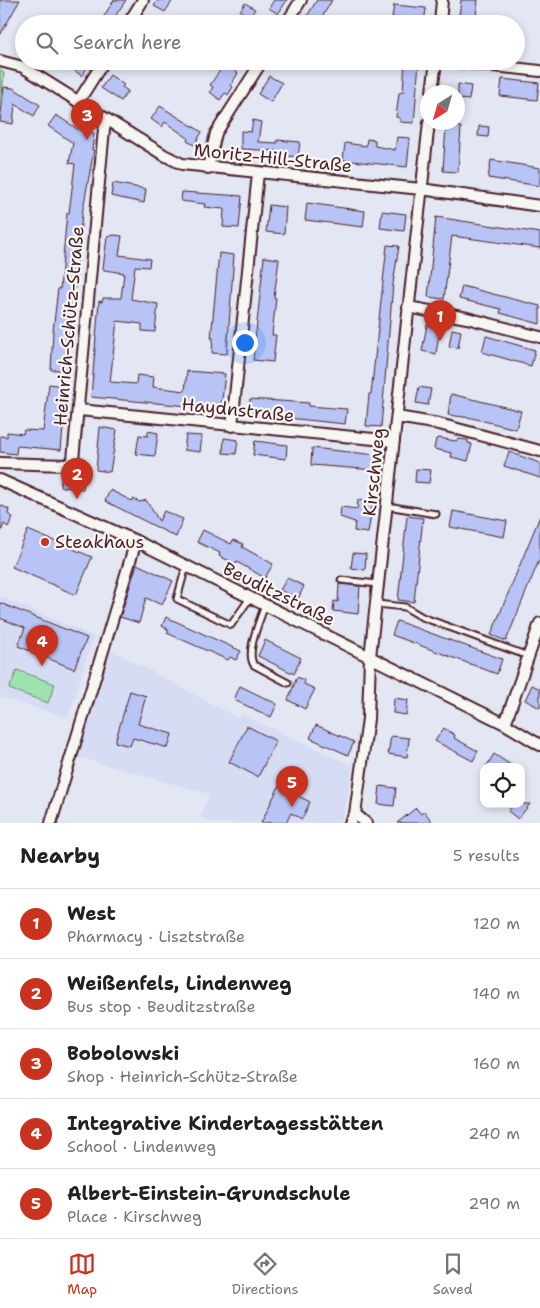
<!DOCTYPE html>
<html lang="en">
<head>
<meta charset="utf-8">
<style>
	body { margin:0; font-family:"Shantell Sans",sans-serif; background:#f2f2f2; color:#202124 }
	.controls { position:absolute; right:15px; bottom:15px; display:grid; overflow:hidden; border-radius:10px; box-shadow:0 2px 8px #0003 }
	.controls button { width:45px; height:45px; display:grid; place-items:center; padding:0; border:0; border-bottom:1px solid #e0e0e0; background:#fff; color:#202124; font:25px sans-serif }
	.compass { position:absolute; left:420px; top:85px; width:45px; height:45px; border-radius:50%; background:#fff; box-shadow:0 2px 8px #0003; rotate:217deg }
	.you { position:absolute; left:244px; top:342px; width:18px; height:18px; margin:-12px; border:4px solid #fff; border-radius:50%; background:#1a73e8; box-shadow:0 0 0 8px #1a73e833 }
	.badge { display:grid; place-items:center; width:32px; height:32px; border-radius:50%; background:#c8321e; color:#fff; font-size:16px; font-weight:700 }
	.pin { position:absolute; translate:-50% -41px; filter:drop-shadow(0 1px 2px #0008) }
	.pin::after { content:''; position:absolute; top:26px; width:18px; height:15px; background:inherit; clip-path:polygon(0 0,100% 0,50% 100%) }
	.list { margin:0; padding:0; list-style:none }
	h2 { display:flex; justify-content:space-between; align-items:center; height:65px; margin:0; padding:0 20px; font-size:21px }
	h2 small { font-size:16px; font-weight:400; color:#757577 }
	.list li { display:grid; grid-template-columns:32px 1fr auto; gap:15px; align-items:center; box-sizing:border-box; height:70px; padding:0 20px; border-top:1px solid #e0e0e0 }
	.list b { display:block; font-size:19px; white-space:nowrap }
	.list p { margin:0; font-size:16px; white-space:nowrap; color:#757577 }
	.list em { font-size:16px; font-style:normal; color:#757577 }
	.icon { flex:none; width:28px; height:28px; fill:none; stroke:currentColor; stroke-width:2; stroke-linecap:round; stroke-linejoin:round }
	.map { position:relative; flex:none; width:540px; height:823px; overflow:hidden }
	.search { position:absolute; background:#fff; box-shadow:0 2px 8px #0003; left:15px; right:15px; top:15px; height:55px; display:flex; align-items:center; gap:12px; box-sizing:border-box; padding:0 18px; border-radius:28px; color:#757577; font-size:19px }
	.sheet { height:415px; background:#fff }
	nav { display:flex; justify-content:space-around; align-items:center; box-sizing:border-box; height:70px; border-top:1px solid #e0e0e0; background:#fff; font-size:14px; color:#757577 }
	nav a { display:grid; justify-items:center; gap:2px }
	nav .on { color:#c8321e }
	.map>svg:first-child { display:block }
	.built { fill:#d6dcf4 }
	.green { fill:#9ce3b0; stroke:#73816e }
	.building { fill:#b7c4f5; stroke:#4a1f2b }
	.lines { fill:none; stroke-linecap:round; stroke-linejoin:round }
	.service-casing { stroke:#4a1f2b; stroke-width:9 }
	.minor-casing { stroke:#4a1f2b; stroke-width:14 }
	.service { stroke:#f6f6f2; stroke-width:5 }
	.minor { stroke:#f6f6f2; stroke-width:10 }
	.poi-dot { fill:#c8321e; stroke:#f6f6f2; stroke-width:2 }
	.labels { text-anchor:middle; stroke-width:4.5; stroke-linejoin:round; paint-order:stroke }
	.street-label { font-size:18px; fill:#4a1f2b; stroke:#f6f6f2 }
	.poi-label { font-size:18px; fill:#4a1f2b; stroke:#f6f6f2; text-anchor:start }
</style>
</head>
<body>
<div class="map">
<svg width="540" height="823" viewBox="0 0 540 823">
	<rect width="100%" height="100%" fill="#e3e7f3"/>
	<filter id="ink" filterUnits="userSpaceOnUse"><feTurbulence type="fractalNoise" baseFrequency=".02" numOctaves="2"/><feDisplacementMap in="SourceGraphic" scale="10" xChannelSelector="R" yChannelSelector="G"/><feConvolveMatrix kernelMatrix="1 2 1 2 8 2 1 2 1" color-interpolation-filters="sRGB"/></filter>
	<g filter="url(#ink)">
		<path class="built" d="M0 596 94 636 68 718 0 697Z
			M110 649 238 718 241 714 353 766 342 823H212L200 817 209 794 78 757Z"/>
		<path class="green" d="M0 70 4 73 0 117Z
			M17 670 55 684 48 703 9 689Z"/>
		<path class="building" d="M0 0H20L0 35Z
			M114 0H126L110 24H99Z
			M158 0H173L165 12 154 6Z
			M274 0H287L278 14 269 8Z
			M317 0H332L318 24H302Z
			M461 0H478L475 24H458Z
			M245 3 255 9 250 17 240 11Z
			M394 5 426 8 424 24 396 23 397 18H392Z
			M61 61H85L89 64 82 76Z
			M405 61 419 62 414 123 400 122V118L396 117 399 93 403 92Z
			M224 64 238 73 231 85 233 87 228 95 225 93 220 100 210 92 213 87 210 85Z
			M110 75 124 85 122 87 128 91 121 101 101 88Z
			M269 76 282 83 271 102 258 94Z
			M502 79 539 83 537 100 500 96Z
			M458 84 471 86 469 100 458 99Z
			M4 87 13 88 40 105 34 116 15 104 13 124 0 122Z
			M160 106 202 132 194 145 187 141 188 138 165 122 162 127 151 119Z
			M56 115 79 130 94 133 92 150H94L82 214 71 326H69L67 370H51L53 331 58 288 60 289 67 213H69L75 164 69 163 73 143 48 126Z
			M253 120 261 122 258 142 277 143V140L300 142 298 157 277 155 278 151 241 149V131L251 132Z
			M446 126 461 127 458 172 443 171Z
			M479 126 489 127 488 137 478 136Z
			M397 137 410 138 407 167 343 160 345 143 366 146 367 139 375 140V146L395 150Z
			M491 160 540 168V186L488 178Z
			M113 183 146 189 144 203 111 196Z
			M182 192 242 196 239 228 223 227 224 209 204 207 205 204 181 201Z
			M307 203 365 211 363 227 305 220Z
			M269 205 286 207 284 234 266 232Z
			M382 211 406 214 404 231 380 228Z
			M436 217 540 233V248L452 236 444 299 428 297Z
			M114 235 122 236 119 255 150 259 149 267 135 266 131 299 158 304 155 332 142 331V324L117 321 110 382 136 384 137 375 154 377 153 387 185 391 187 371 225 374 221 409 91 397 99 301 102 302 103 298H121L124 273 104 270 103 268 107 237Z
			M387 245 399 246 393 284 381 427 366 426 369 394H371Z
			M219 253 234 255 227 354 212 353 213 338H211Z
			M264 257 279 259 274 298H276L272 335H276L273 362 253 360Z
			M462 286 540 306V324L500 313 501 309 459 299Z
			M427 325 440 327 436 354 422 351Z
			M452 329 461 331 458 348 449 347Z
			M486 336 535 350 531 366 482 352Z
			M49 384 64 386 58 427 63 428 61 450 17 446 16 454 0 452V436L7 437V432L23 434 24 430 43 431Z
			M419 387 431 389 428 405 416 403Z
			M451 394 521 411 516 429 472 418 448 415Z
			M250 399 309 403V406L347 409 345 424 249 414Z
			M100 427 117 430 110 472 96 470Z
			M148 431 158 433 155 456 136 454 139 435 148 436Z
			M186 435 202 436 200 452 184 450Z
			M224 438 238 440 236 454 223 453Z
			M440 438 455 441 459 439 468 440V443L472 444 468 461 451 457 452 453 434 449 436 439Z
			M255 441 287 445 286 459 253 455Z
			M312 448 377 455 375 470 311 465Z
			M509 452 540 463V478L504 466Z
			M416 469 431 470 429 483 415 482Z
			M62 472H76L84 476 83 489 60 487Z
			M110 490 132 501 133 499 140 502 146 500 159 521 164 511 183 519 176 537 105 501Z
			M358 500 373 502 368 533 354 531 355 522 340 517 341 507 357 509Z
			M0 505 9 509 8 514 13 517 8 527 4 524 1 532Z
			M453 511 507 521 504 537 450 527Z
			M407 516 423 518 414 602 398 600Z
			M540 516V558L506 641 491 635Z
			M28 530 92 557 76 595 12 567Z
			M203 530 231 544 233 540 243 544 242 547 273 564 265 578 237 562 236 564 219 556 220 553 197 542Z
			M353 553 366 554 365 570 351 568Z
			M137 564 173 581 162 605 146 598 139 623 120 617Z
			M287 578 304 586 298 599 280 590Z
			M339 584 360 586 358 614 333 611 334 601 338 602Z
			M0 603 87 638 74 669 18 646 25 628 0 618Z
			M166 617 241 651 236 660 230 657 228 660 167 633 169 630 162 626Z
			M397 621 502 659 497 674 392 635Z
			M265 640 301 658 294 674 258 656Z
			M297 677 304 680V684L315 689 305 709 288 700Z
			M532 685 540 689V708L525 700Z
			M240 686 277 704 271 717 234 700Z
			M130 691 146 696 138 724 172 734 168 748 133 738 130 746 115 742Z
			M394 698 408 700 406 715 393 713Z
			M316 725 354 742 348 755 310 738Z
			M247 726 276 741 258 777 229 762Z
			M444 728 455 735 454 738 478 751 473 761 435 741Z
			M391 736 409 738 407 757 388 754Z
			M494 754 514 767H486Z
			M279 786 310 802 302 819 291 813 286 823H261Z
			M380 786 396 788 394 806 378 804Z
			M514 804H530L518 819 508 811Z
			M416 808 421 814 424 811 433 823H397Z"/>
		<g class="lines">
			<defs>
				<path id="service" d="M387 506 436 514
					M186 566 177 599 231 625 250 598
					M341 580 378 584
					M377 604 405 607 422 617 528 656
					M265 605C260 620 245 653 254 665L288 683"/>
				<path id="minor" d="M128 24 143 0
					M286 24 301 0
					M440 24 442 0
					M0 61 23 67 164 155 182 164 421 189 540 206
					M449 61 540 71
					M432 92 436 61
					M78 102 104 61
					M208 168 216 133 262 61
					M408 307 467 318 540 337
					M79 410 394 441
					M397 417 439 424 540 451
					M232 426 258 173
					M0 463 67 465 73 460 104 129 107 120
					M0 480 136 541 505 724 540 745
					M505 724 540 623
					M355 814 366 823
					M51 823 136 541
					M350 823 355 814 368 719 370 657 429 122"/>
			</defs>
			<use href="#service" class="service-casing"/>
			<use href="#minor" class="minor-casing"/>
			<use href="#service" class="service"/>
			<use href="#minor" class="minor"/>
		</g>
	</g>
	<circle class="poi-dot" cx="45" cy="542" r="5"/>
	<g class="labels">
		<g class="street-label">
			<text transform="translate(273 158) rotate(6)" y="6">Moritz-Hill-Straße</text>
			<text transform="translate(69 326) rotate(-85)" y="6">Heinrich-Schütz-Straße</text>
			<text transform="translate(238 410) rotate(6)" y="6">Haydnstraße</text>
			<text transform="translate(374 472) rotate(-84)" y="6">Kirschweg</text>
			<text transform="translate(279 594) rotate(26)" y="6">Beuditzstraße</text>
		</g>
		<g class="poi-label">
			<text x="55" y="548">Steakhaus</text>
		</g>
	</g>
</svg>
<div class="controls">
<button><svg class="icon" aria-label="locate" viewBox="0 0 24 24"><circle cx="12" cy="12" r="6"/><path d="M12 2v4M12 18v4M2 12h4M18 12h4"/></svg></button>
</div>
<svg class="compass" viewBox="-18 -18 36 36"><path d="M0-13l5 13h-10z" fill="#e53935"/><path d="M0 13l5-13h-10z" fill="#757577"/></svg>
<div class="you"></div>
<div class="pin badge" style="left:440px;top:341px">1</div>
<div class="pin badge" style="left:77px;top:499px">2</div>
<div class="pin badge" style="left:87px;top:140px">3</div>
<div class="pin badge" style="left:42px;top:666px">4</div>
<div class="pin badge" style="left:292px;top:807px">5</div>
<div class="search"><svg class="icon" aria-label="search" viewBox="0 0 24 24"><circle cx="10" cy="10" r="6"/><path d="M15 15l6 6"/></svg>Search here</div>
</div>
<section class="sheet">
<h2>Nearby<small>5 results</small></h2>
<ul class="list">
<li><span class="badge">1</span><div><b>West</b><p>Pharmacy · Lisztstraße</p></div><em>120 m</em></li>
<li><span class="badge">2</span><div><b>Weißenfels, Lindenweg</b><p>Bus stop · Beuditzstraße</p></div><em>140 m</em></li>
<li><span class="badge">3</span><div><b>Bobolowski</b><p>Shop · Heinrich-Schütz-Straße</p></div><em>160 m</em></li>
<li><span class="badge">4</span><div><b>Integrative Kindertagesstätten</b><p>School · Lindenweg</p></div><em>240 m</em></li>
<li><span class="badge">5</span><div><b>Albert-Einstein-Grundschule</b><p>Place · Kirschweg</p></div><em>290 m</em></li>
</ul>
</section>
<nav>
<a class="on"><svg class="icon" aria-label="map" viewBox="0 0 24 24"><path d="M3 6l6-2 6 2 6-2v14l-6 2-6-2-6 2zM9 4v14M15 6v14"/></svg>Map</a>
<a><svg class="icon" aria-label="directions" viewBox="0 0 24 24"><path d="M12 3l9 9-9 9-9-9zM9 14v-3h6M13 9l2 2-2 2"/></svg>Directions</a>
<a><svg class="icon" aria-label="saved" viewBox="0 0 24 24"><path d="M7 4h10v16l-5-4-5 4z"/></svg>Saved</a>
</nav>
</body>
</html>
